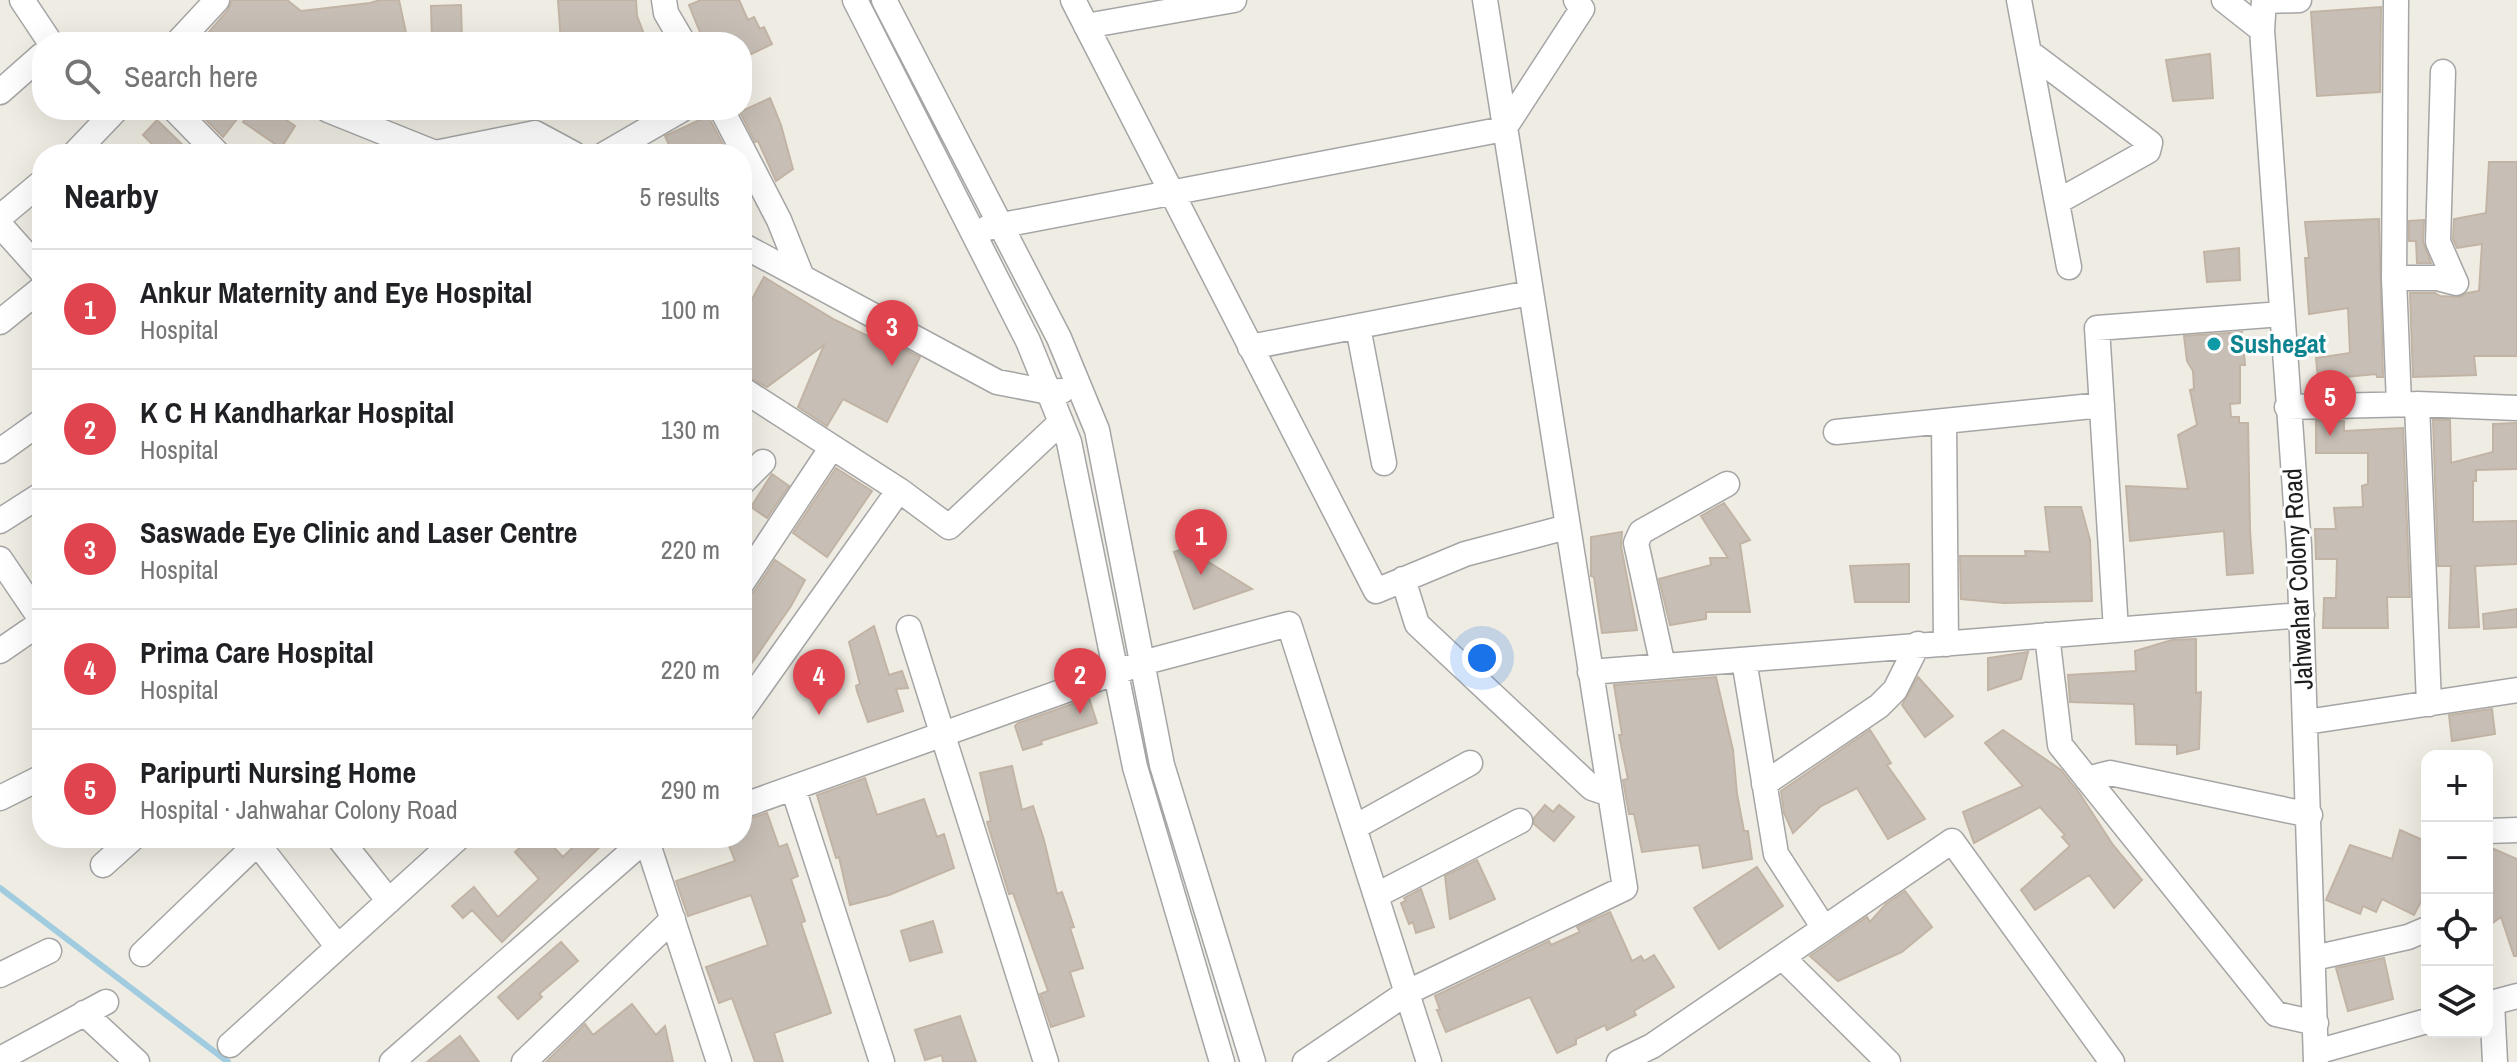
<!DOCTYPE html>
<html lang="en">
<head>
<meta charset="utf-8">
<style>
	body { margin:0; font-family:"Archivo Narrow",sans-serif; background:#f6f6f6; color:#202124 }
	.controls { position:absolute; right:24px; bottom:24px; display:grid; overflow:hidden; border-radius:16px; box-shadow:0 8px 32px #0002 }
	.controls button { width:72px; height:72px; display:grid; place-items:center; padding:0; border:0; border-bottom:2px solid #e0e0e0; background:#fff; color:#202124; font:40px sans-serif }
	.you { position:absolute; left:1482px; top:658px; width:28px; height:28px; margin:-20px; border:6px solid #fff; border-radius:50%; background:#1a73e8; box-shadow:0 0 0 12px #1a73e833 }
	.badge { display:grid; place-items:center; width:52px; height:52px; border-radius:50%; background:#111827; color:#fff; font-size:26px; font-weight:700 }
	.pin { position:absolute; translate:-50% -66px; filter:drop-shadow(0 2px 4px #0008) }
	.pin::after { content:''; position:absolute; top:42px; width:28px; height:24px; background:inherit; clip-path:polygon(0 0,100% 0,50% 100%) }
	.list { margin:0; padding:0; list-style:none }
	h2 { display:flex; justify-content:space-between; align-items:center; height:104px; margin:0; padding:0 32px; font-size:34px }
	h2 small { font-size:26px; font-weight:400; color:#757577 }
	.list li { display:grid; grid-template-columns:52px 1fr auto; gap:24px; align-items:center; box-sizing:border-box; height:120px; padding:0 32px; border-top:2px solid #e0e0e0 }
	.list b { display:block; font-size:30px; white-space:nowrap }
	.list p { margin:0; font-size:26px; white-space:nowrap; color:#757577 }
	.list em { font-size:26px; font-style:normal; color:#757577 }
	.icon { flex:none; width:44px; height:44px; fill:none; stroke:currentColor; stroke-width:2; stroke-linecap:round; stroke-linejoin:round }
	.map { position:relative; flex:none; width:2517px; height:1062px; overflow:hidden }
	.search { position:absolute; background:#fff; box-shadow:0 8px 32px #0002; left:32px; top:32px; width:720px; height:88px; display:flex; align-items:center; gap:20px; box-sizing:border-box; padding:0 28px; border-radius:32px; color:#757577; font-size:30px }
	.panel { position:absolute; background:#fff; box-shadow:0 8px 32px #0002; left:32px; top:144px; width:720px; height:704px; border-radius:32px }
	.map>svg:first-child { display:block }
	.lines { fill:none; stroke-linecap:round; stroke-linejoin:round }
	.stream { stroke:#a1ccdf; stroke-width:6 }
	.building { fill:#c7bfb6; stroke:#c2b4a5; stroke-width:2 }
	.minor-casing { stroke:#a5a5a5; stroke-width:27 }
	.minor { stroke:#fff; stroke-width:24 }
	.culture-dot { fill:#0f9aa8; stroke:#fff; stroke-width:3 }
	.labels { text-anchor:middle; stroke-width:6; stroke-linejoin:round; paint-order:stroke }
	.culture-label { font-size:26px; font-weight:bold; fill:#0d838f; stroke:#fff; text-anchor:start }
	.street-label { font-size:26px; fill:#1e1e1e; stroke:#fff }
</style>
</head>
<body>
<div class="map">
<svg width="2517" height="1062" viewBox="0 0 2517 1062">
	<rect width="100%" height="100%" fill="#efece3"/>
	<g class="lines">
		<path class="stream" d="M0 888 228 1062"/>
	</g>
	<path class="building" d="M232 0H287L301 11 370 3 380 0H399L408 42H220L208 33 228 10Z
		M558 0H636L637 16 647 42H561Z
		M701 0H739L748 20 754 17 760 29 764 27 772 44 745 57 742 42H704L689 5Z
		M461 5 462 42H432L431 6Z
		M2381 7 2380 92 2317 96 2311 12Z
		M2210 54 2213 98 2173 101 2166 60Z
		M770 98 781 125 793 169 776 181 758 141 755 142 740 112Z
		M196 110H244L223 137Z
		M252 110H264L272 116 275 112 295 126 281 148 243 122Z
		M708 116 728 154H673L665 136Z
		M157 120 192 154H162L143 135Z
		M2489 162H2517V356H2474L2476 375 2413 377 2410 293H2435L2440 296 2460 297 2467 293 2479 291 2482 244 2457 248 2453 239 2454 219 2486 213Z
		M2379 219 2383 377H2377L2376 374 2336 378 2337 386 2319 389 2316 358 2350 353 2348 308 2309 314 2305 258H2309L2305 222Z
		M2424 220 2423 242 2431 263H2417L2416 241H2409V221Z
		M2239 248 2240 280 2207 282 2204 252Z
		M764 277 835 320 882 343 884 339 920 357 887 422 843 399 827 426 798 407 824 345 767 387 742 374V318Z
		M2242 332 2245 365H2240V403L2230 404 2231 417H2239V423H2248L2250 530 2253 573 2227 575 2224 531 2130 541 2126 486 2188 489 2178 435 2197 425 2190 390 2194 389 2193 371 2187 361 2184 336Z
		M2433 420H2450L2451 463 2493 452V424L2517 423V469L2476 470V481H2473V522L2517 521V564L2475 566 2479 627 2449 628 2451 566H2438Z
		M2316 421H2344V431L2403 428 2410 597H2387L2388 628H2323L2324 598H2336L2337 559H2316L2315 529H2336L2334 508 2363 507 2362 486 2368 484V453H2316Z
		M836 468 872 491 827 557 793 533Z
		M772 474 789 486 767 518 751 507Z
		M1724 503 1750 540 1740 544 1750 612H1706V619L1670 625 1659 579 1711 565 1710 558H1728L1701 516Z
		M2045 507H2081L2090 540 2092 601 2004 603 1961 599 1960 556H2026L2025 551 2050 552Z
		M1622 532 1621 546 1637 630 1602 633 1594 577 1591 576V537Z
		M1186 548 1252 589 1194 609 1174 552Z
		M775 560 805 580 791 606 742 677V598L754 592Z
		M1909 564V602H1855L1850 566Z
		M2517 609V627L2484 629 2483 614Z
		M874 626 889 675 902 671 908 688 896 689 903 711 868 722 857 691 856 686 860 684 849 642Z
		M2196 639V693L2201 692 2199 749 2177 754V745L2136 744 2134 704 2070 702 2068 675 2136 671 2135 651 2172 640Z
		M2028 652 2021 679 1988 690V658Z
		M1716 677 1733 750 1737 794 1744 831H1748L1752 859 1703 868 1699 845 1642 852 1634 814H1629L1627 803 1623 780 1628 779 1619 735H1622L1614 685Z
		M1918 677 1953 716 1925 737 1902 705Z
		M1089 698 1097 723 1041 741 1042 744 1023 750 1015 726 1018 723Z
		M2492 709 2495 734 2452 741 2449 715Z
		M1870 730 1891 763 1887 765 1925 819 1888 839 1857 788 1821 806 1793 833 1784 813 1781 791Z
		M2003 730 2061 770 2080 794 2113 845 2142 880 2114 908 2089 875 2035 910 2021 890 2070 846 2062 837 2065 835 2040 807 1974 843 1963 812 2023 786 1985 743Z
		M1012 766 1022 810 1033 806 1044 840 1057 894 1062 892 1074 927 1070 928 1083 968 1070 972 1084 1016 1051 1027 1040 994 1048 991 1013 893 1009 894 987 822 991 821 980 773Z
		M865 778 877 815 924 799 937 837 944 834 954 868 889 895 850 905 839 857 836 858 817 795Z
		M1545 805 1553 812 1559 805 1574 817 1554 841 1534 824V818Z
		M767 813 779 847 787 844 798 876 791 879 805 921 801 923 831 1013 774 1033 783 1062H755L732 998 719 1003 706 967 768 945 751 895 688 916 676 881 735 861 726 838H742V821Z
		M2400 830 2427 842V890L2414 915 2382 899 2376 912 2363 906 2360 914 2326 900 2350 845 2392 859Z
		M530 838H545L563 857 582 838H609L502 942 472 910 463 918 452 906 474 887 498 917 539 879 515 852Z
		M2487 846 2517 859V956H2514L2501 917 2487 927Z
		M1477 860 1495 899 1450 919 1445 876Z
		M1757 867 1783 906 1719 949 1694 908Z
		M1421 889 1434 927 1416 933 1413 922 1409 924 1401 903 1406 901 1404 898Z
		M1905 891 1932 927 1902 952 1838 981 1810 956 1867 917 1870 922 1886 904Z
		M1610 912 1632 961 1641 956 1644 961 1654 955 1674 987 1634 1011 1636 1015 1607 1030 1605 1025 1576 1039V1044L1557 1053 1530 997 1446 1032 1437 1010H1440L1435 996 1549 941 1551 945 1580 932 1577 927Z
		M933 921 942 952 910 961 901 931Z
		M561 942 578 961 539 994 542 997 518 1019 498 997Z
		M2384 958 2393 999 2348 1011 2336 968Z
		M632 1004 656 1035 665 1026 673 1062H546L585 1024 593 1035Z
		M960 1016 976 1062H943L942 1055 925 1060 915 1030Z
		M460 1036 479 1062H427Z"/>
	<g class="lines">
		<defs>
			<path id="minor" d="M22 0 50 42
				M664 0 666 13 683 42
				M855 0 1028 341 1069 442 1135 767 1222 1062
				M884 0 1059 338 1097 430 1162 765 1253 1062
				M1073 0 1376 591 1465 554 1567 527
				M2019 0 2069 267
				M2224 0 2262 30
				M2264 0 2262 30 2299 546 2316 1062
				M2396 0 2394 278 2399 404
				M2264 1 2299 0
				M1086 26 1234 0
				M178 42 217 0
				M2029 52 2150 143 2148 151 2057 202
				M0 92 42 55
				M175 110 218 154
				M328 110 435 153 535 133 574 154
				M722 110 779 220 802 277
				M74 154 116 110
				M605 154 681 110
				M0 217 42 182
				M0 225 42 272
				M987 228 1504 129 1582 9 1576 0
				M742 245 997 382 1049 392 1062 391
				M2394 278H2437L2456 283 2438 242 2443 72
				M0 322 42 288
				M1358 327 1384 463
				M1250 347 1530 293
				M742 389 899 490 949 527 1061 422
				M2417 404 2429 704
				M2287 407 2417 404 2517 408
				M1944 421 1946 644
				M1836 432 2102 405
				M0 451 42 421
				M742 483 763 462
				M0 521 42 494
				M0 559 42 621
				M1403 579 1417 624 1592 788 1610 794
				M742 583 832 447
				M909 628 1046 1062
				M2116 630 2097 328 2282 314
				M2047 635 2060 745 2276 1014 2316 1023
				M0 651 42 622
				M1744 660 1776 854 1824 928
				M1663 666 1636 543 1641 532 1727 484
				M1590 672 2302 615
				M742 711 899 490
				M2306 722 2517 690
				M2087 779 2110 773 2310 815
				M1764 784 1879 706 1895 690 1918 644
				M793 788 882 1062
				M0 798 42 777
				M742 806 1142 663 1289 624 1429 1062
				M1355 827 1470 763
				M2487 831 2517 830
				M253 838 338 947
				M339 838 389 901
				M646 838 719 1062
				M103 865 133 838
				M1377 895 1520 821
				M142 954 263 838
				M1782 957 1888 1062
				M2314 958 2408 937 2427 929
				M0 975 49 951
				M2492 1003 2495 1062
				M2487 1004 2517 996
				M84 1013 137 1062
				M230 1045 458 838
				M2316 1052 2427 1021
				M0 1059 106 1002
				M392 1062 647 838
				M524 1062 673 919
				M1305 1062 1408 992 1625 888 1485 0
				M1619 1062 1652 1046 1952 841 2112 1062"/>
		</defs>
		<use href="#minor" class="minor-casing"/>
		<use href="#minor" class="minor"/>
	</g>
	<circle class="culture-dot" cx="2214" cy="344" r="8"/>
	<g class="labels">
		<g class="culture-label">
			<text x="2230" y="353">Sushegat</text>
		</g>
		<g class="street-label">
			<text transform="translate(2298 579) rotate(-93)" y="9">Jahwahar Colony Road</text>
		</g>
	</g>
</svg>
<div class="controls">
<button>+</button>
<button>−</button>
<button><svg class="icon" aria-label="locate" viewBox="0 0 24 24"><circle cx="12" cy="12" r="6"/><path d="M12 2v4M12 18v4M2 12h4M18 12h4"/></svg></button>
<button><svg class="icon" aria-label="layers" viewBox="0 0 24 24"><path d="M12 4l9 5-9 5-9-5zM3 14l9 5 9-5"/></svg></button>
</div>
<div class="you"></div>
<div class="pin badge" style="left:1201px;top:575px;background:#e0444e">1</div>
<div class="pin badge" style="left:1080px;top:714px;background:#e0444e">2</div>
<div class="pin badge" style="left:892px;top:366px;background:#e0444e">3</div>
<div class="pin badge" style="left:819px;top:715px;background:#e0444e">4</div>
<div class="pin badge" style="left:2330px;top:436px;background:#e0444e">5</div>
<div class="search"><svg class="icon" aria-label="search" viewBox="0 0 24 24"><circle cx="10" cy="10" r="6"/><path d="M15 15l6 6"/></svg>Search here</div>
<section class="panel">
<h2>Nearby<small>5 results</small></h2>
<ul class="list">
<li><span class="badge" style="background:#e0444e">1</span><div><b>Ankur Maternity and Eye Hospital</b><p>Hospital</p></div><em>100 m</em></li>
<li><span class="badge" style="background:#e0444e">2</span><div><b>K C H Kandharkar Hospital</b><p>Hospital</p></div><em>130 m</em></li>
<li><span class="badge" style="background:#e0444e">3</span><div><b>Saswade Eye Clinic and Laser Centre</b><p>Hospital</p></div><em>220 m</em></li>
<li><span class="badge" style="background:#e0444e">4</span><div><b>Prima Care Hospital</b><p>Hospital</p></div><em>220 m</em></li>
<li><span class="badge" style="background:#e0444e">5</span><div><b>Paripurti Nursing Home</b><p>Hospital · Jahwahar Colony Road</p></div><em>290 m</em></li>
</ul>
</section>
</div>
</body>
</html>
